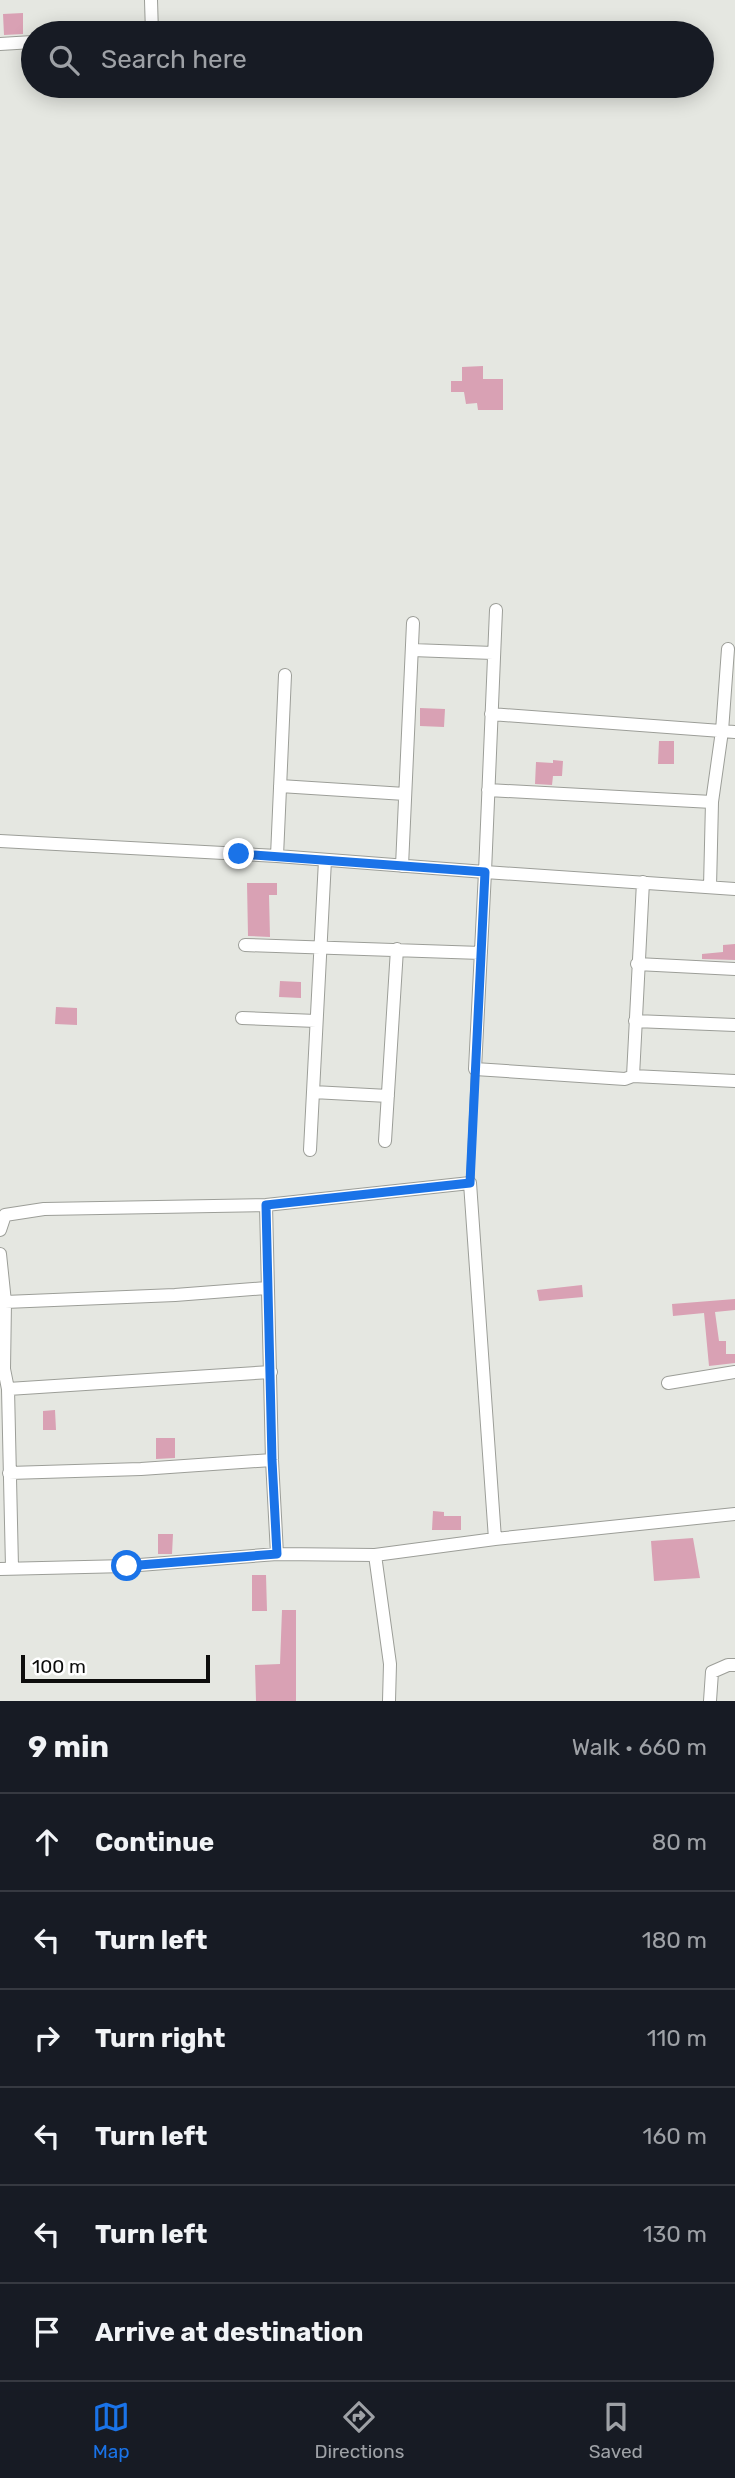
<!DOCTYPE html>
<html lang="en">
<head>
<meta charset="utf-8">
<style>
	body { margin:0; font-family:Rubik,sans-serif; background:#242831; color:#f1f3f6 }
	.scale { position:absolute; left:21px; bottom:18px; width:189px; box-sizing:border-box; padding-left:7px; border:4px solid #0d0d0c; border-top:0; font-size:19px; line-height:24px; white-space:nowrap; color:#0d0d0c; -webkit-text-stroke:5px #fff; paint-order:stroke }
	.stop { position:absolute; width:21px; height:21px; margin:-16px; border:5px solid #1a73e8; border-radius:50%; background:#fff }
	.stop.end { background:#1a73e8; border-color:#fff; box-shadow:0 2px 7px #0008 }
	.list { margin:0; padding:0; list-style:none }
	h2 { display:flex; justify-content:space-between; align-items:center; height:91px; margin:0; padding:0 28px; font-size:30px }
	h2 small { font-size:23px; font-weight:400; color:#9ea1a6 }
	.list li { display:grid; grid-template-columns:46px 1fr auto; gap:21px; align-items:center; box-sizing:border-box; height:98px; padding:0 28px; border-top:2px solid #363941 }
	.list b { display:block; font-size:26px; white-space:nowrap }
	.list em { font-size:23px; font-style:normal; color:#9ea1a6 }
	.icon { flex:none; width:38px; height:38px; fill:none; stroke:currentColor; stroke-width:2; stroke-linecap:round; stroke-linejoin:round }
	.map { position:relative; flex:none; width:735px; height:1701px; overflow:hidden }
	.search { position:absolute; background:#171b24; box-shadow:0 4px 18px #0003; left:21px; right:21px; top:21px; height:77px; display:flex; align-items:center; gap:18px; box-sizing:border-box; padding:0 24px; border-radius:38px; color:#9ea1a6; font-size:26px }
	.sheet { height:679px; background:#171b24 }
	nav { display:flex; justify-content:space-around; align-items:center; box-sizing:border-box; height:98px; border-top:2px solid #363941; background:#171b24; font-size:19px; color:#9ea1a6 }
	nav a { display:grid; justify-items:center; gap:4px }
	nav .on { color:#1a73e8 }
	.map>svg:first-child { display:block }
	.building { fill:#d9a1b4 }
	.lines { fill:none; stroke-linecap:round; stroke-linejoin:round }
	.service-casing { stroke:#9c9e98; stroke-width:8 }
	.minor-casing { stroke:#9c9e98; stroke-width:14 }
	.service { stroke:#fff; stroke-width:6 }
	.minor { stroke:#fff; stroke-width:12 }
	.route { stroke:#1a73e8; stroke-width:9 }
</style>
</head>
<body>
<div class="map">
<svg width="735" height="1701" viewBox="0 0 735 1701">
	<rect width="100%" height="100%" fill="#e5e7e1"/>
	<path class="building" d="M23 13V34L4 35 3 14Z
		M483 366V379H503V410H478L477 403 466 404 464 392H451V381H462V367Z
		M420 708 445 709 444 727 420 726Z
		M659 741H674V764H658Z
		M553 760 563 761 562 776H553L552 785 535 784 536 762 553 763Z
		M247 883H277V895H269L270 937 248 936Z
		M735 944V960L702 959V954L723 952V945Z
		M280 981 301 982V998L279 997Z
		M56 1007 77 1008V1025L55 1024Z
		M582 1285 583 1297 539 1301 537 1290Z
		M735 1299V1310L715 1312 719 1341H726V1354H735V1363L709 1366 704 1313 673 1316 672 1304Z
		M55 1410 56 1430H43V1411Z
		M156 1438H175V1458L156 1459Z
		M433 1511 444 1512V1516H461V1530H432Z
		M158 1534H173L172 1554H158Z
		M693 1538 700 1578 654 1581 651 1541Z
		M252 1575H266L267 1611H252Z
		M282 1610H296V1701H256L255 1665 280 1664Z"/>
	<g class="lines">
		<defs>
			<path id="service" d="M470 1183 475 1069"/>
			<path id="minor" d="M147 33H152L151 0
				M0 44 33 42
				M496 610 485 872 735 889
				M412 650 493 653
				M491 714 735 732
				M280 786 405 794
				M488 790 712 802
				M0 841 277 856 485 872 475 1069 625 1079 633 1076 735 1081
				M277 856 285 675
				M402 866 413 623
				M710 887 712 802 722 731 728 649
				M245 945 481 953
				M637 964 735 969
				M242 1018 316 1021
				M635 1021 735 1025
				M633 1076 643 882
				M313 1092 388 1096
				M385 1141 397 949
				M310 1150 325 860
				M266 1205 272 1460 277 1554
				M0 1230 5 1215 44 1209 266 1205 470 1183 495 1539 735 1514
				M0 1254 5 1302 4 1369 8 1389 12 1567
				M5 1302 175 1295 266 1288
				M668 1383 735 1372
				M8 1389 271 1372
				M9 1473 141 1469 272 1460
				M375 1555 390 1664 389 1701
				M0 1569 127 1566 277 1554 375 1555 495 1539
				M710 1701 712 1672 728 1665H735"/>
		</defs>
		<use href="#service" class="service-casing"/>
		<use href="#minor" class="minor-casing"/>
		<use href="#service" class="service"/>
		<use href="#minor" class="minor"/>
	</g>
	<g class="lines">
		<path class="route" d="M127 1566 277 1554 272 1460 266 1205 470 1183 485 872 239 854"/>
	</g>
</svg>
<div class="scale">100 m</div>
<div class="stop" style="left:127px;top:1566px"></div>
<div class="stop end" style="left:239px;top:854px"></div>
<div class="search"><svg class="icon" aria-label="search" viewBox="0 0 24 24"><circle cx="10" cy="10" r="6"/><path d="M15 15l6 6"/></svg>Search here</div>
</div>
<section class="sheet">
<h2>9 min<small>Walk · 660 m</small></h2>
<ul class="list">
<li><svg class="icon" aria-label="ahead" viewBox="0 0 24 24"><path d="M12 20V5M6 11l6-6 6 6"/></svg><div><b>Continue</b></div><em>80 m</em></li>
<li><svg class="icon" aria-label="left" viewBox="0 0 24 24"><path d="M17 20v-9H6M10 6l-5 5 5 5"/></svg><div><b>Turn left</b></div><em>180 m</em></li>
<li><svg class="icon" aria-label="right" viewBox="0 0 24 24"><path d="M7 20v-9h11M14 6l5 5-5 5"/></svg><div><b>Turn right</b></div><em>110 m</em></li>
<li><svg class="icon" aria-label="left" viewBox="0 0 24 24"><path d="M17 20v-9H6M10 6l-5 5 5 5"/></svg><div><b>Turn left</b></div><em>160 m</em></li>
<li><svg class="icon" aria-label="left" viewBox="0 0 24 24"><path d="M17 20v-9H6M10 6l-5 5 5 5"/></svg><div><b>Turn left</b></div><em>130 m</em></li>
<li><svg class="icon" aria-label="arrive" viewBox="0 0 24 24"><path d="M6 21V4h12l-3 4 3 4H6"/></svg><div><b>Arrive at destination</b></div></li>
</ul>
</section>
<nav>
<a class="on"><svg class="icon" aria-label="map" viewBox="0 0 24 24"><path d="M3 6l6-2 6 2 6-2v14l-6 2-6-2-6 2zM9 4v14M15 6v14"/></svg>Map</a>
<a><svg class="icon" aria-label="directions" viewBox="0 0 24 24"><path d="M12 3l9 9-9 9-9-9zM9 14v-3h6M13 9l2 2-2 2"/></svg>Directions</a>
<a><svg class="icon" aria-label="saved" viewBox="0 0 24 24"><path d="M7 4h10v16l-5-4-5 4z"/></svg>Saved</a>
</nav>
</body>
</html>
